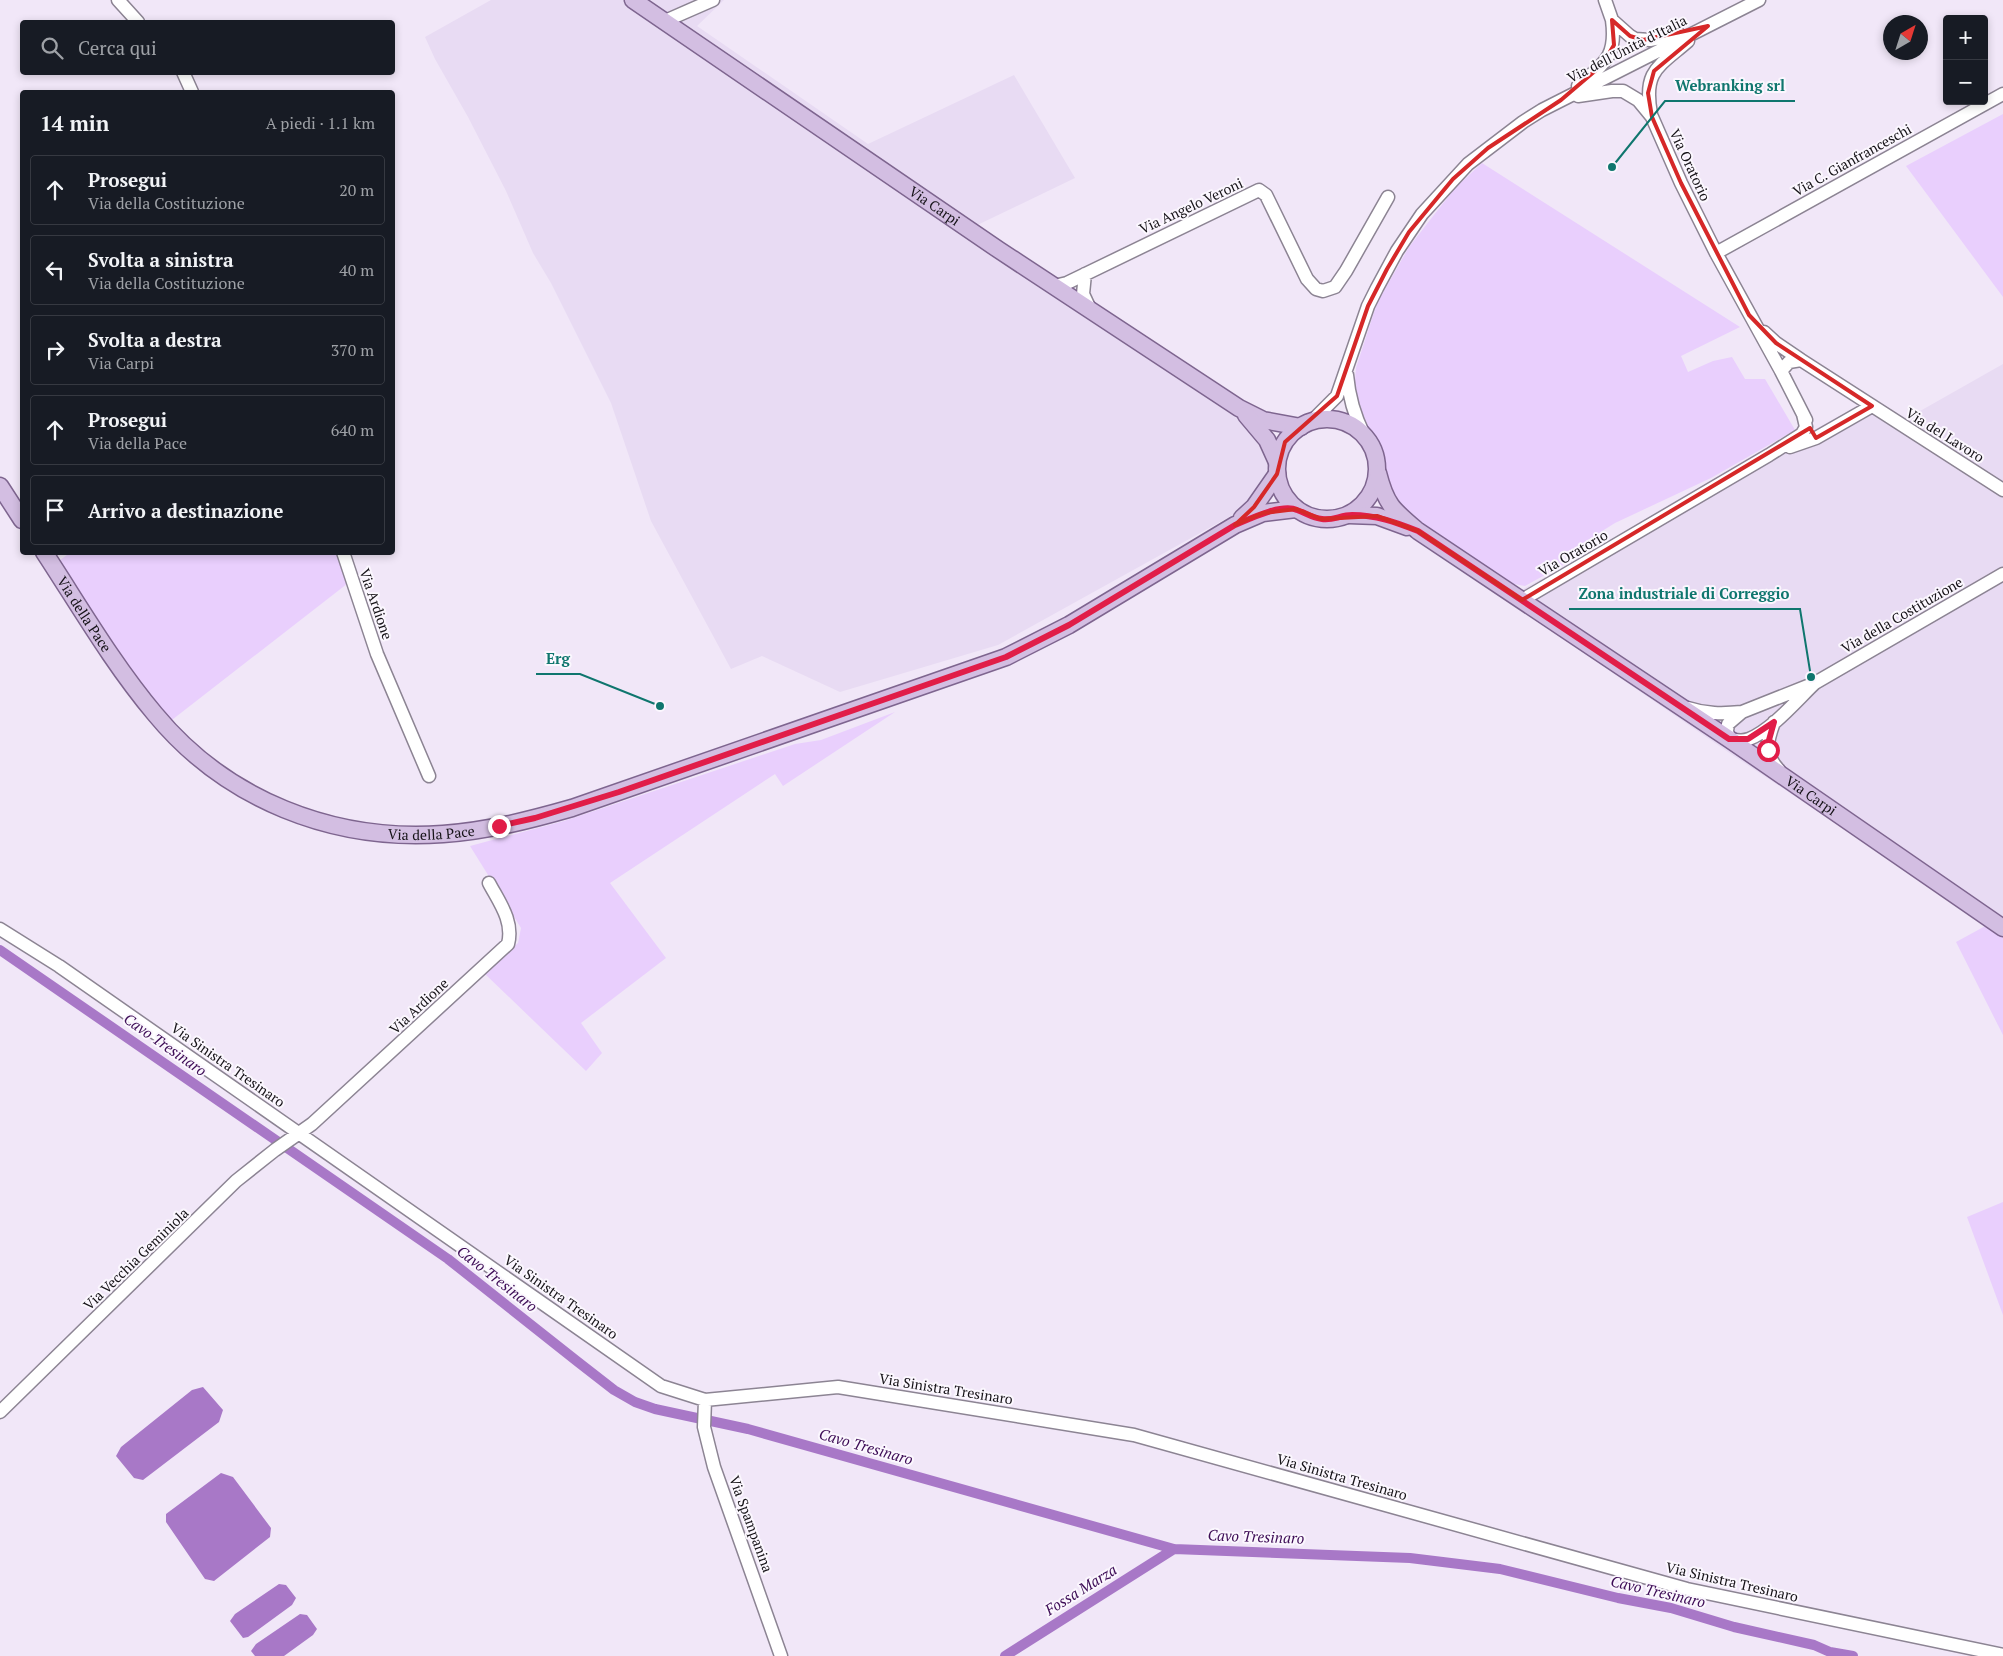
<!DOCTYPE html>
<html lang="it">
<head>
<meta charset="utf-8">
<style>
	body { margin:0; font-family:"PT Serif",serif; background:#242831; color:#f1f3f6 }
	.controls { position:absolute; right:15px; top:15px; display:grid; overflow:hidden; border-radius:5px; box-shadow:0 2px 8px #0003 }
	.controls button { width:45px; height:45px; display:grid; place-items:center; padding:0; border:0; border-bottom:1px solid #363941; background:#171b24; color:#f1f3f6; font:25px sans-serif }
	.compass { position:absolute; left:1883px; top:15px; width:45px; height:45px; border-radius:50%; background:#171b24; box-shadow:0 2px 8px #0003; rotate:39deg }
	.stop { position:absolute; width:15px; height:15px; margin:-11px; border:4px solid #e11d48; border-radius:50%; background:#fff }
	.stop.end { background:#e11d48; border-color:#fff; box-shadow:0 1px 5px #0008 }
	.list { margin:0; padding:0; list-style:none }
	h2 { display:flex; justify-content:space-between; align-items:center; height:65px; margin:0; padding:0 20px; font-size:21px }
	h2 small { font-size:16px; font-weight:400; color:#9ea1a6 }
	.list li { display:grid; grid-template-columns:32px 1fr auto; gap:15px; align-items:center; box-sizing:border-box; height:70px; margin:0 10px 10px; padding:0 10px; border:1px solid #363941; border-radius:5px }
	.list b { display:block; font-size:19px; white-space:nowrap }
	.list p { margin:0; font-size:16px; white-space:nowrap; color:#9ea1a6 }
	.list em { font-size:16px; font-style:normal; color:#9ea1a6 }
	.icon { flex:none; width:28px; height:28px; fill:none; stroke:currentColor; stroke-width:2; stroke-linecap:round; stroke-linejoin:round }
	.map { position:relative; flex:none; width:2003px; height:1656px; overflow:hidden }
	.search { position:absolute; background:#171b24; box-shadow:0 2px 8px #0003; left:20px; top:20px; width:375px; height:55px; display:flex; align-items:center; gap:12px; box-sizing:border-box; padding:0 18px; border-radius:5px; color:#9ea1a6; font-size:19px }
	.panel { position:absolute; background:#171b24; box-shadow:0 2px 8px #0003; left:20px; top:90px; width:375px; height:465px; border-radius:5px }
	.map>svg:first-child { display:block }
	.built { fill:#e8dbf3 }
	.green { fill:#e9cffd }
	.water { fill:#a878c7 }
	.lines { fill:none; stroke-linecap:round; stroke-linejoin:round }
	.canal { stroke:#a878c7; stroke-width:10 }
	.minor-casing { stroke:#8c8493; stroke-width:15 }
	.major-casing { stroke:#7e658f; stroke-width:19 }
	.minor { stroke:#fff; stroke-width:12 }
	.major { stroke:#d3bee2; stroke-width:16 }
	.route { stroke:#e11d48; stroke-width:6 }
	.marked { fill:none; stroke:#d62828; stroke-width:4; stroke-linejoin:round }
	.labels { text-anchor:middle; stroke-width:4; stroke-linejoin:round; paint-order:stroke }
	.street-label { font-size:14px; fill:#151217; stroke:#fbf7fe }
	.water-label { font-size:15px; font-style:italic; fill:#3d0c56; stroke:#fbf7fe }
	.leader { fill:none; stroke:#0f766e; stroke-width:2 }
	.callout-dot { fill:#0f766e; stroke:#fbf7fe; stroke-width:2 }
	.callout-label { font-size:15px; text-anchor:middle; font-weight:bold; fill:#0f766e; stroke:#fbf7fe; stroke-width:4; stroke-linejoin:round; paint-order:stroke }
</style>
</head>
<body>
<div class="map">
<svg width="2003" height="1656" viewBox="0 0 2003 1656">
	<rect width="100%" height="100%" fill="#f1e7f8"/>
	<path class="built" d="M491 0H724L697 26 868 144 1014 75 1075 178 969 229 1241 418 1261 438 1270 460 1262 487 1238 512 998 645 840 692 762 656 731 669 651 521 611 403 551 283 533 253 506 191 468 117 435 59 425 37Z
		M2003 364V934L1731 754 1505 599 1867 401 1899 423Z"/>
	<path class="green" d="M2003 114V297L1906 166Z
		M1482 163 1740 327 1681 356 1688 372 1713 361 1732 357 1745 379H1765L1795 430 1711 478 1615 523 1559 558 1563 565 1525 586 1514 584 1421 524 1404 507 1391 489 1380 447 1359 412 1354 393 1356 368 1377 303 1409 247 1455 188Z
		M71 552H344L352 580 168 723 52 566Z
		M895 712 783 786 775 774 610 883 666 958 581 1023 602 1053 586 1071 485 974 518 943 521 928 470 846 564 821 795 744 821 740Z
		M1989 924 2003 934V1035L1956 942Z
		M2003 1202V1315L1967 1217Z"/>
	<path class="water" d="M203 1387 223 1410 219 1422 143 1480 134 1478 116 1456 121 1447 192 1390Z
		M221 1473 233 1477 271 1528 270 1537 214 1581 205 1579 166 1522V1514Z
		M279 1584 286 1585 296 1598 292 1605 248 1637 243 1638 230 1621 235 1614Z
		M300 1614 307 1615 317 1629 313 1635 284 1656H255L251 1651 256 1644Z"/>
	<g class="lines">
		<path class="canal" d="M0 950 448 1259 578 1362 614 1390 635 1402 655 1409 748 1429 1174 1549 1410 1558 1500 1569 1618 1598 1671 1608 1734 1627 1814 1645 1830 1652 1853 1656
			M1005 1656 1174 1549"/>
		<defs>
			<path id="minor" d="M118 0 138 22
				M1605 0 1612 20 1630 36 1635 39 1650 40 1679 34
				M665 21 713 0
				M183 72 192 92
				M1578 86C1604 63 1617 58 1612 20
				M1578 96 1612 91H1623L1638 100 1652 117 1681 183 1716 253 1781 371
				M1651 114C1643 71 1658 67 1688 41
				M1716 253 2003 94
				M1085 274 1083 294 1090 309
				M1054 286 1067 283 1259 190 1266 195 1307 279 1316 289 1323 291 1335 287 1346 271 1388 197
				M1764 332 1776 343 1801 360 2003 490
				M1801 360 1789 362 1781 371 1806 420
				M1347 375C1349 398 1354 415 1364 435
				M1312 421 1337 396 1368 306 1377 288 1397 251 1422 214 1468 164 1523 122 1542 110 1759 0
				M1790 447 1816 438 1872 406
				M343 552 377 654 429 776
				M1522 600 1769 455 1802 434 1806 427 1803 414
				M1815 683C1797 700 1772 730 1749 739 1742 742 1736 740 1729 739L1727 731 1728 724 1742 712 1815 683 2003 574
				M1688 708C1706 714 1722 714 1742 712
				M1774 722C1767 742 1763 753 1779 770
				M0 929 59 966 661 1386 705 1400 838 1387 1134 1435 1687 1589 2003 1655
				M705 1400 704 1427 714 1467 781 1656
				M0 1412 236 1181 275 1150 312 1124 508 944C514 921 499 902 489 883"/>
			<g id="major">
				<path id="s1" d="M633 0 999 250 1239 408 1263 420 1301 427"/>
				<path d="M1246 415 1267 440 1277 462"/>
				<circle cx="1327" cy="469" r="50"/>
				<path id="s2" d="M1378 473C1386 505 1393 510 1418 531L1729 739 2003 928"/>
				<path d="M0 486 22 520"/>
				<path d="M1349 515 1377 516 1407 527"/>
				<path d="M1242 518 1254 507 1277 474"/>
				<path id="s3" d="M44 552C80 607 113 664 155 714 226 800 333 842 443 834 487 831 530 820 572 808L1006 657 1069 625 1235 525 1263 513 1296 509"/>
			</g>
		</defs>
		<use href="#minor" class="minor-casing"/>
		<use href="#major" class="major-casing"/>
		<use href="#minor" class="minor"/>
		<use href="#major" class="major"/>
	</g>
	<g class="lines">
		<path class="route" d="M499 826 535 818 619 792 1006 657 1069 625 1235 525C1249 519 1282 503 1297 510 1306 513 1312 518 1322 519 1332 521 1341 515 1352 515 1376 515 1395 522 1418 531L1729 739H1748L1774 722 1769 740 1768 750"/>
	</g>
	<path class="marked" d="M1612 20 1630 36 1643 40 1708 26 1654 71 1648 93 1652 117 1681 183 1749 315 1776 343 1872 406 1816 438 1810 428 1522 600 1418 531 1377 516 1321 519 1296 509 1263 513 1235 525 1254 507 1277 474 1285 442 1337 396 1368 306 1387 269 1409 232 1453 179 1488 148 1561 100 1602 65 1614 45Z"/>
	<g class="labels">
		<g class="street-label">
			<text transform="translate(1627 49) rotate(-27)" y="5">Via dell'Unità d'Italia</text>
			<text transform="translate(1852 160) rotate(-29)" y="5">Via C. Gianfranceschi</text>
			<text transform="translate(1690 165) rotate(65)" y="5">Via Oratorio</text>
			<text dy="5" stroke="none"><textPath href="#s1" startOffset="365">Via Carpi</textPath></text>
			<text transform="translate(1191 206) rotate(-25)" y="5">Via Angelo Veroni</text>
			<text transform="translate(1945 435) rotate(32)" y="5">Via del Lavoro</text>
			<text transform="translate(1573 553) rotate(-30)" y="5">Via Oratorio</text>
			<text transform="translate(376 604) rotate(71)" y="5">Via Ardione</text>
			<text dy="5" stroke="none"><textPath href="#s3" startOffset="74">Via della Pace</textPath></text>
			<text transform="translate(1902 615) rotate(-30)" y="5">Via della Costituzione</text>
			<text dy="5" stroke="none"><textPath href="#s2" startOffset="546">Via Carpi</textPath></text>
			<text dy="5" stroke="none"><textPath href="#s3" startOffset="509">Via della Pace</textPath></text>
			<text transform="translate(419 1006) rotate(-43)" y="5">Via Ardione</text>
			<text transform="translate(228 1065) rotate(35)" y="5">Via Sinistra Tresinaro</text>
			<text transform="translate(136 1259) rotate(-44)" y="5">Via Vecchia Geminiola</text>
			<text transform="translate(561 1297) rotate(35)" y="5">Via Sinistra Tresinaro</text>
			<text transform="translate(946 1389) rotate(9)" y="5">Via Sinistra Tresinaro</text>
			<text transform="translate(1342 1477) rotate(16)" y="5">Via Sinistra Tresinaro</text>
			<text transform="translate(751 1524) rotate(70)" y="5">Via Spampanina</text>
			<text transform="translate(1732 1582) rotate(13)" y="5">Via Sinistra Tresinaro</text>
		</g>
		<g class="water-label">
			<text transform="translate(165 1045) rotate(35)" y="5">Cavo Tresinaro</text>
			<text transform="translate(497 1279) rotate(38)" y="5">Cavo Tresinaro</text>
			<text transform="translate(866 1447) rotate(16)" y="5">Cavo Tresinaro</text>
			<text transform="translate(1256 1537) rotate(2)" y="5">Cavo Tresinaro</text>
			<text transform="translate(1081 1590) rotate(-32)" y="5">Fossa Marza</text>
			<text transform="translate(1658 1592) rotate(13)" y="5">Cavo Tresinaro</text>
		</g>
	</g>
	<path class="leader" d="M1612 167L1665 101H1795M1811 677L1800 609H1569M660 706L580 674H536"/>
	<g class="callout-dot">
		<circle cx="1612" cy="167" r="5"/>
		<circle cx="1811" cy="677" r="5"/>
		<circle cx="660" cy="706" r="5"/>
	</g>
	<g class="callout-label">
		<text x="1730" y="91">Webranking srl</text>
		<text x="1684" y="599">Zona industriale di Correggio</text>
		<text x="558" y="664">Erg</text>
	</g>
</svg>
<div class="controls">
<button>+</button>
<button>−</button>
</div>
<svg class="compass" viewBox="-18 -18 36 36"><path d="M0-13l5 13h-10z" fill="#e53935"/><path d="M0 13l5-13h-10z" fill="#9ea1a6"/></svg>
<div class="stop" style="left:1768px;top:750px"></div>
<div class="stop end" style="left:499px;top:826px"></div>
<div class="search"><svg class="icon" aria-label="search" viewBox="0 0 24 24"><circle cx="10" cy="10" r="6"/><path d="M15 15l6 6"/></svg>Cerca qui</div>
<section class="panel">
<h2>14 min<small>A piedi · 1.1 km</small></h2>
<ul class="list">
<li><svg class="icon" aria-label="ahead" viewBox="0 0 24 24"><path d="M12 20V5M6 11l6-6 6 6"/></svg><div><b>Prosegui</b><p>Via della Costituzione</p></div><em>20 m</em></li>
<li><svg class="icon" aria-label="left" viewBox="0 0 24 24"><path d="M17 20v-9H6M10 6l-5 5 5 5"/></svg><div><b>Svolta a sinistra</b><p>Via della Costituzione</p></div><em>40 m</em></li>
<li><svg class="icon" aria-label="right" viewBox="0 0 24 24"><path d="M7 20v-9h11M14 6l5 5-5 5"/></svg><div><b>Svolta a destra</b><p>Via Carpi</p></div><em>370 m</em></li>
<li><svg class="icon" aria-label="ahead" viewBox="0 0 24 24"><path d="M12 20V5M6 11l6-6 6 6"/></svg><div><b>Prosegui</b><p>Via della Pace</p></div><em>640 m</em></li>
<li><svg class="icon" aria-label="arrive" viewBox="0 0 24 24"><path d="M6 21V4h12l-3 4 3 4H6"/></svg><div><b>Arrivo a destinazione</b></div></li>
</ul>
</section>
</div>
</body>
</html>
